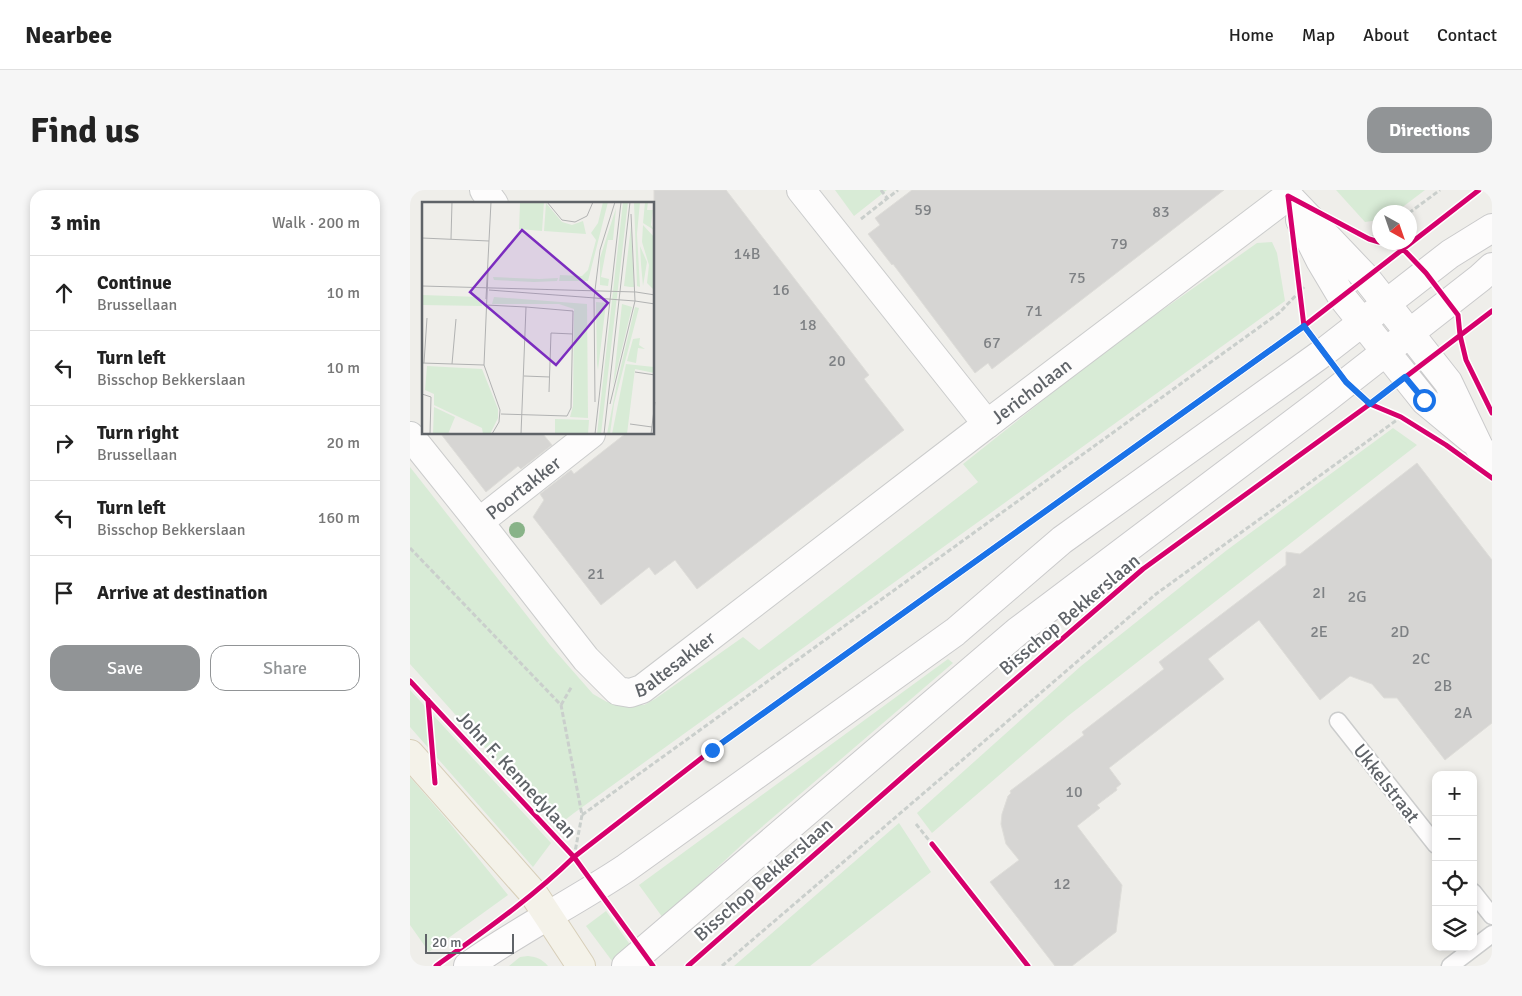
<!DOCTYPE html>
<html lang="en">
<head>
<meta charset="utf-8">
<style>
	body { margin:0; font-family:Signika,sans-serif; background:#f6f6f6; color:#222 }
	.controls { position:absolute; right:15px; bottom:15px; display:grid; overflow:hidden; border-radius:10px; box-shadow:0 2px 8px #0003 }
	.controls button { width:45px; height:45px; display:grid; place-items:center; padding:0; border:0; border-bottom:1px solid #e0e0e0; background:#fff; color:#222; font:25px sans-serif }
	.compass { position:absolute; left:962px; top:15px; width:45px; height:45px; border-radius:50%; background:#fff; box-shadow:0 2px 8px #0003; rotate:140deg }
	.scale { position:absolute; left:15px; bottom:12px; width:89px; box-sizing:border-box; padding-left:5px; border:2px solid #5f6368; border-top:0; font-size:14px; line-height:18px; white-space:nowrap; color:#5f6368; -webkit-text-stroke:4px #fff; paint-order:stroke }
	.stop { position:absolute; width:15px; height:15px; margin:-11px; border:4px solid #1a73e8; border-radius:50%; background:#fff }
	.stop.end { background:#1a73e8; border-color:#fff; box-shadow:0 1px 5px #0008 }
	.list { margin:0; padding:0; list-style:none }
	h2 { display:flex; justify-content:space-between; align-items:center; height:65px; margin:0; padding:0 20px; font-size:21px }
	h2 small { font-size:16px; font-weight:400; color:#767676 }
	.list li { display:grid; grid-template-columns:32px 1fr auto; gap:15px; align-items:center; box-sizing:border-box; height:75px; padding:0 20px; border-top:1px solid #e0e0e0 }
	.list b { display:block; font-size:19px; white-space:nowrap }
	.list p { margin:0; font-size:16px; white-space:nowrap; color:#767676 }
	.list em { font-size:16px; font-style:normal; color:#767676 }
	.actions { display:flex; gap:10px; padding:15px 20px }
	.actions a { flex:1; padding:11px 0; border:1px solid #919496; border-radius:15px; text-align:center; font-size:18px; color:#919496 }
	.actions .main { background:#919496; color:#fff }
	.icon { flex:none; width:28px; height:28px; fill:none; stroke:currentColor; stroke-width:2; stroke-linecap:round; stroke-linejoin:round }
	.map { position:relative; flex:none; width:1082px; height:776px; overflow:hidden; border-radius:15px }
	header { display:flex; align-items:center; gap:30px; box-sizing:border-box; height:70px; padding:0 25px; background:#fff; border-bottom:1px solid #e0e0e0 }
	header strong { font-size:24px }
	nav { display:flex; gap:28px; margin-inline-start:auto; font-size:18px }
	.intro { display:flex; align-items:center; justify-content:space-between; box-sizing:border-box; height:120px; padding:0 30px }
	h1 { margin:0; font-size:35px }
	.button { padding:12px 22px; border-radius:15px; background:#919496; color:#fff; font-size:18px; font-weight:700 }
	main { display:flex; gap:30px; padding:0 30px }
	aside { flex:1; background:#fff; border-radius:15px; box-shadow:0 2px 8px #0003 }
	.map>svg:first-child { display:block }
	.green { fill:#d8ebd6 }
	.building { fill:#d6d5d3; stroke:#deddd9 }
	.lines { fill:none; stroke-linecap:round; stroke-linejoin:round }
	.lane-casing { stroke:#cbcccc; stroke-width:19 }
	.street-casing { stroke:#cbcccc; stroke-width:30 }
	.secondary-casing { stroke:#cacacb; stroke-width:30 }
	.primary-casing { stroke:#d7ceb8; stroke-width:30 }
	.path { stroke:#cacfcc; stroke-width:3; stroke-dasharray:5 2.5; stroke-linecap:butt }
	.lane { stroke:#fdfcfc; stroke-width:16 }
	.street { stroke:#fdfcfc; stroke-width:28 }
	.secondary { stroke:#fdfcfc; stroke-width:28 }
	.primary { stroke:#f4f2e9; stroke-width:28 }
	.cycleway-casing { stroke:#fff; stroke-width:8 }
	.cycleway { stroke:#d6006c; stroke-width:5 }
	.tree { fill:#88b388 }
	.route { stroke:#1a73e8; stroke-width:6 }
	.labels { text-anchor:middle; stroke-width:4.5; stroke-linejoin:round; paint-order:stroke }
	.number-label { font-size:16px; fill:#7e8184 }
	.street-label { font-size:19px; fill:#5f6368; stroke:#fff }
	.inset-road { fill:none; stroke:#b1b2b2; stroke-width:1 }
	.view { fill:#7b2cbf; fill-opacity:0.15; stroke:#7b2cbf; stroke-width:2.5 }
	.inset-edge { fill:none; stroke:#5f6368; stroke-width:2.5 }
</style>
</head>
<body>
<header>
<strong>Nearbee</strong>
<nav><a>Home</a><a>Map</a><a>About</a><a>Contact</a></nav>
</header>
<div class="intro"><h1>Find us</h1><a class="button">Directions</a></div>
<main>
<aside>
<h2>3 min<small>Walk · 200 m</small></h2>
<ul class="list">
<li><svg class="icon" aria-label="ahead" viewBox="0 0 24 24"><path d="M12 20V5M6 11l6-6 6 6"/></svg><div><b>Continue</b><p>Brussellaan</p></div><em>10 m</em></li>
<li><svg class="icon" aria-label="left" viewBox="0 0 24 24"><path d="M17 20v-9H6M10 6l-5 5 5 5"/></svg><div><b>Turn left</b><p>Bisschop Bekkerslaan</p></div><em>10 m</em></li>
<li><svg class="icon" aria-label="right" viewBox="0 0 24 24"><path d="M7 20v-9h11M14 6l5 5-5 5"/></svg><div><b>Turn right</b><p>Brussellaan</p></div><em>20 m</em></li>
<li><svg class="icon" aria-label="left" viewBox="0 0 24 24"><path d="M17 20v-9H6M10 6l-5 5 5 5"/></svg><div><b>Turn left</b><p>Bisschop Bekkerslaan</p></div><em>160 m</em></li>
<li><svg class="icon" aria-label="arrive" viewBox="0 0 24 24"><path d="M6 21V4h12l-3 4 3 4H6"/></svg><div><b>Arrive at destination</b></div></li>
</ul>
<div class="actions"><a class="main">Save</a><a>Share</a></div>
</aside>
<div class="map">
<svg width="1082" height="776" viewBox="0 0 1082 776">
	<rect width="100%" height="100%" fill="#efeeea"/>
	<path class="green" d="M425 0H477L444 26Z
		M926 0H1015L986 22H969V30L955 32Z
		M862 52 867 63 875 111 164 623 146 637 0 474V277L140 455 183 504 197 512 214 515H234L245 509 333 447 349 460 568 292 553 274 696 160 847 53Z
		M983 238 1007 255 658 526 522 643 507 623 671 476 817 360Z
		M538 469 543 473 339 648 253 728 229 695Z
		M0 500 141 653 123 677 0 537Z
		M0 587 38 631 98 705 19 762 0 735Z
		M489 633 521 682 400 776H324Z
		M196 721 221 756 202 771 176 736Z
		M118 766C127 767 132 769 138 776H99L110 767Z"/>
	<path class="building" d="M244 0H316L459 185 454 189 494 240 287 399 265 370 245 385 239 377 191 415 123 327 134 310 130 304 161 280 164 284 215 244H244Z
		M502 0H814L582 179 578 173 565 183 483 74 482 75 458 44 470 35 465 28Z
		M31 244H133L142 255 111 279 108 276 76 302Z
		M1007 273 1082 370V533L1035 570 987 508H974L962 494 940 486 910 510 849 430 798 469 814 489 699 578 711 594 706 598 707 600 687 615 690 618 667 636 712 695 706 742 662 776H645L580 692 609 670 596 654 591 634 592 624 598 606 601 603 600 601 674 545 672 542 754 479 749 472 876 375V362L890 364Z"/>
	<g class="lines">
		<defs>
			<path id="lane" d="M928 531 1026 655
				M1063 702 1082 726
				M1040 776 1082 744"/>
			<g id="street">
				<path d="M74 0 84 14"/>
				<path id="s1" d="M391 0 577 234 878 6"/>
				<path id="s2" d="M0 246 69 332 176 469 208 501 220 503 232 499 577 234"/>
				<path id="s3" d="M69 332 181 244"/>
			</g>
			<path id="secondary" d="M878 6 956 88 1038 192 1069 257 1082 274
				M890 30 910 70 932 107 1015 211 1062 250
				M58 776C109 740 165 712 216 678L545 442 652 350 914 162 1040 64 1082 38
				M216 776 608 441 914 210 1070 88 1082 77"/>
			<path id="primary" d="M0 564 123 703 171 776"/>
		</defs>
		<use href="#lane" class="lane-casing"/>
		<use href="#street" class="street-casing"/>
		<use href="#secondary" class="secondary-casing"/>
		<use href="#primary" class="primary-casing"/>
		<path class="path" d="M471 0 477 8
			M999 23 1030 0
			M451 29 488 0
			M959 49 969 43
			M0 358 151 515 172 625 164 667
			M151 515 162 496
			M172 625 869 123 894 97
			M506 634 522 654
			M312 776 746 404 991 227"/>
		<use href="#lane" class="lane"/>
		<use href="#street" class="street"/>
		<use href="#secondary" class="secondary"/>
		<use href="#primary" class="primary"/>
		<defs>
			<path id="cycleway" d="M878 6 894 136 936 192 960 214 991 227 1036 255 1082 288
				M878 6 959 49 969 52
				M971 52 993 59 1016 83 1048 125 1050 145 1056 170 1082 223
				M0 491 164 667 243 776
				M18 510 25 593
				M522 654 618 776
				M26 776C73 742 122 708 164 667L302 560 894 136 1069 0
				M278 776 505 576 733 379 960 214 1082 121"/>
		</defs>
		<use href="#cycleway" class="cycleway-casing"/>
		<use href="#cycleway" class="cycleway"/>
	</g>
	<circle class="tree" cx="107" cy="340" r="8"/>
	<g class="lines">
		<path class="route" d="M302 560 894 136 936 192 960 214 995 187 1014 210"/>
	</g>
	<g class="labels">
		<g class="number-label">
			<text x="513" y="25">59</text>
			<text x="751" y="27">83</text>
			<text x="709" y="59">79</text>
			<text x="337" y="69">14B</text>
			<text x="667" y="93">75</text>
			<text x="371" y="105">16</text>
			<text x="624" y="126">71</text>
			<text x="398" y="140">18</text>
			<text x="582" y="158">67</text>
			<text x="427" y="176">20</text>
			<text x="186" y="389">21</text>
			<text x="909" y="408">2I</text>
			<text x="947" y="412">2G</text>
			<text x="909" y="447">2E</text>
			<text x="990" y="447">2D</text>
			<text x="1011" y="474">2C</text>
			<text x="1033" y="501">2B</text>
			<text x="1053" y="528">2A</text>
			<text x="664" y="607">10</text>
			<text x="652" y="699">12</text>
		</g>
		<g class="street-label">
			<text dy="7" stroke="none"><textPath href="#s1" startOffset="354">Jericholaan</textPath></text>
			<text dy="7" stroke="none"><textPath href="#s3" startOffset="56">Poortakker</textPath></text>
			<text transform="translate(659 424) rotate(-40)" y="7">Bisschop Bekkerslaan</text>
			<text dy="7" stroke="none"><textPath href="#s2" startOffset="395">Baltesakker</textPath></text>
			<text transform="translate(107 584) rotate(47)" y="7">John F. Kennedylaan</text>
			<text transform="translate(977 593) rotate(52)" y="7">Ukkelstraat</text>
			<text transform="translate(353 689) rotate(-41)" y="7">Bisschop Bekkerslaan</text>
		</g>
	</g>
	<g transform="translate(12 12)">
		<rect width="232" height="232" fill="#efeeea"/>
		<path d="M122 0 120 29 97 27 98 1ZM181 0H186L166 79H137L138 73 160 74 166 68 174 38 169 31 176 21ZM201 0H206L179 232H175ZM212 0H218L215 32 218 85 215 84ZM223 0H226L225 8H231L229 23 232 28 221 21ZM124 1 140 20 150 23 161 19 164 32 122 29ZM194 6 191 38H186L179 75 187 77 186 84 178 83V56ZM221 23 232 35V88L225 81 227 63 220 40ZM209 24 212 85H208L202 84ZM218 44 225 60 221 84 219 62ZM71 75 117 77 136 76 135 79 112 80 72 78ZM0 93 58 95 60 104 0 103ZM72 95 165 102 166 216 148 215 151 204 152 107 137 102H70ZM174 100 184 101 176 168 175 162ZM200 102 210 105 191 184ZM213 105 217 106 192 202 188 232H185L195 181ZM218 136 217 143 223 147 216 146 214 161 205 159 211 137ZM204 162 232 165V171L213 167 205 232H190ZM5 164 60 167 76 207V216L68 232H61L60 226 12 203V192L3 188ZM12 205 33 215 26 232H11ZM133 217 167 218 166 232H133Z" fill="#d8ebd6"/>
		<path class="inset-road" d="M125 0 140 18 153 20 165 14 171 0M0 36 67 39M29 37 30 0M66 70 62 163 78 208 77 220 70 232M0 84 214 90M67 88 213 99M214 90 233 93M64 97 69 0M213 99 233 102M64 103 104 105 99 232M0 161 62 163M2 161 5 116M30 162 34 117M213 170 233 173M102 174 128 175M127 190 129 131 151 132M0 192 9 195 8 232M173 200 172 96 178 48 193 0M188 202 213 99 209 12M79 212 145 214 149 206 151 109 104 105M208 222 230 225M173 232 199 0M182 232 208 0M229 232 233 200"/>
		<path class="view" d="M100 28 186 101 134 163 48 90Z"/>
		<rect width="232" height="232" class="inset-edge"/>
	</g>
</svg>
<div class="controls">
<button>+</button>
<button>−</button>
<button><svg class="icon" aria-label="locate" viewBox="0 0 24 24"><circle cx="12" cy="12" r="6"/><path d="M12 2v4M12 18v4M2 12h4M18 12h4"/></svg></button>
<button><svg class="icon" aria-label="layers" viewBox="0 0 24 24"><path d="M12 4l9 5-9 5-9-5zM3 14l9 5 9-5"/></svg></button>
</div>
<svg class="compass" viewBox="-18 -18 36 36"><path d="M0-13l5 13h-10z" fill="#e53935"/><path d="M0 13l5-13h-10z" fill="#767676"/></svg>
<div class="scale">20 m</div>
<div class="stop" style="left:1014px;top:210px"></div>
<div class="stop end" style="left:302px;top:560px"></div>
</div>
</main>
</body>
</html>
